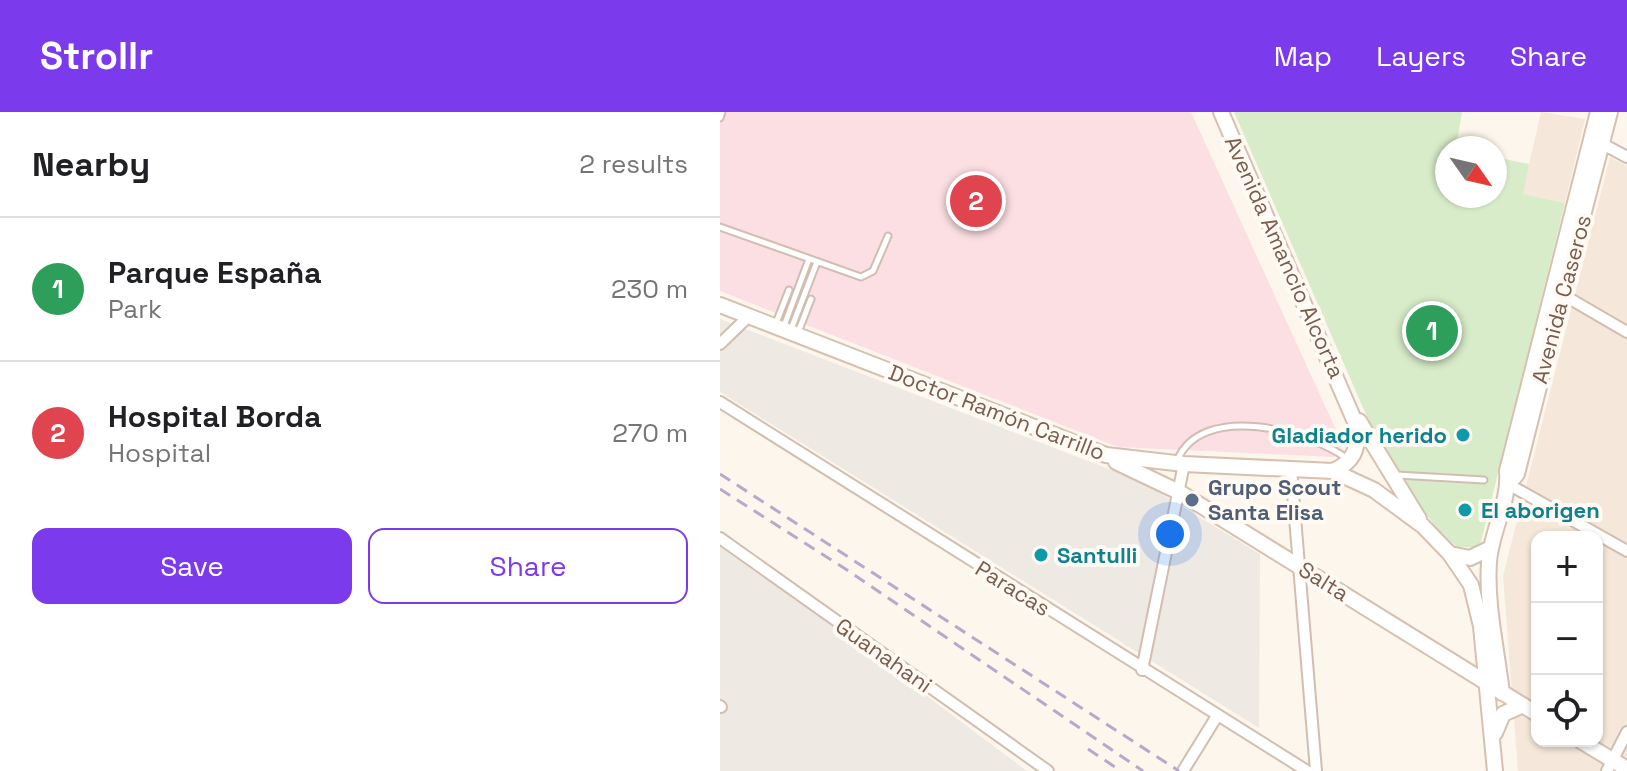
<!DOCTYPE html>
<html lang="en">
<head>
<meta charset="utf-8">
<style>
	body { margin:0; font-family:"Space Grotesk",sans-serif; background:#f6f6f6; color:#202124 }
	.controls { position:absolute; right:24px; bottom:24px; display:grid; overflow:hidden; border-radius:16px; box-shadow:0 2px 6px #0004 }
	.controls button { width:72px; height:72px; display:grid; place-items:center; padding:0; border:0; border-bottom:2px solid #e0e0e0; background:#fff; color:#202124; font:40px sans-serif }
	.compass { position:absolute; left:715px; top:24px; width:72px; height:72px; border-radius:50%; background:#fff; box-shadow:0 2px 6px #0004; rotate:124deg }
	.you { position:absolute; left:450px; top:422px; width:28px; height:28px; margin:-20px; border:6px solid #fff; border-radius:50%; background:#1a73e8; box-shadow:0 0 0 12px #1a73e833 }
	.badge { display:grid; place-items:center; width:52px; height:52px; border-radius:50%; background:#7c3aed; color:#fff; font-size:26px; font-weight:700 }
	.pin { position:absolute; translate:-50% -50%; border:4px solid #fff; box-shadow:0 2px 8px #0006 }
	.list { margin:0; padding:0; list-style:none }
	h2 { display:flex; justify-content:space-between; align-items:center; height:104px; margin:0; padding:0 32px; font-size:34px }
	h2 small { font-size:26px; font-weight:400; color:#757577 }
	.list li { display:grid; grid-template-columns:52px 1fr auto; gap:24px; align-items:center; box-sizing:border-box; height:144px; padding:0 32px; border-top:2px solid #e0e0e0 }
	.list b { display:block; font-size:30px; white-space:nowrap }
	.list p { margin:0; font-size:26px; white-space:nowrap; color:#757577 }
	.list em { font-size:26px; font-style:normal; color:#757577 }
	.actions { display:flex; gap:16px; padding:24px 32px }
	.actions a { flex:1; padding:18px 0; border:2px solid #7c3aed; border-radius:16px; text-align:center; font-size:28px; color:#7c3aed }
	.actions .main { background:#7c3aed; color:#fff }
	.icon { flex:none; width:44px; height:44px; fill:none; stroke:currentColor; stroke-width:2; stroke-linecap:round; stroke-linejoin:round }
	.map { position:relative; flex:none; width:907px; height:659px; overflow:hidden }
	header { display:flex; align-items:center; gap:48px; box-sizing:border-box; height:112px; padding:0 40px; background:#7c3aed; color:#fff }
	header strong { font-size:38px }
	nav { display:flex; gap:44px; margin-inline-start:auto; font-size:28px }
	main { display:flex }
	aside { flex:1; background:#fff }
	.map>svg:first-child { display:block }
	.residential { fill:#f5e8da; fill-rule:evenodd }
	.industrial { fill:#efe9e4 }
	.medical { fill:#fbdfe3 }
	.green { fill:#d8ecc9 }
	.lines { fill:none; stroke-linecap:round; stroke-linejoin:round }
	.lane-casing { stroke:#d1beb0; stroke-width:9 }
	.street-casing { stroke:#d1beb0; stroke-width:14 }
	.secondary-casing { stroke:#d6c0b0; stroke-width:18 }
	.lane { stroke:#fff; stroke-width:5 }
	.street { stroke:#fff; stroke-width:10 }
	.secondary { stroke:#fff; stroke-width:14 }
	.rail { stroke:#b9a8c9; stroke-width:3; stroke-dasharray:12 8; stroke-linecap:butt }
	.culture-dot { fill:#0f9aa8; stroke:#fffaf3; stroke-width:3 }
	.service-dot { fill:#5c6f8a; stroke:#fffaf3; stroke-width:3 }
	.labels { text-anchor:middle; stroke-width:8; stroke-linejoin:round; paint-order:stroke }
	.street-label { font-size:22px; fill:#7a5c4d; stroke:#fffaf3 }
	.culture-label { font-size:22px; font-weight:bold; fill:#0d838f; stroke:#fffaf3; text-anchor:start }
	.service-label { font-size:22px; font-weight:bold; fill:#4e5e75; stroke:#fffaf3; text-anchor:start }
</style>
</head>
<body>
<header>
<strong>Strollr</strong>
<nav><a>Map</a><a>Layers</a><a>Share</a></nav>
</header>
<main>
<aside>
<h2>Nearby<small>2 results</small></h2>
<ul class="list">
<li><span class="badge" style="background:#2e9e5b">1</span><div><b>Parque España</b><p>Park</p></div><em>230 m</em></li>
<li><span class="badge" style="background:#e0444e">2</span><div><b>Hospital Borda</b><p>Hospital</p></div><em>270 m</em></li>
</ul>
<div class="actions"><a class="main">Save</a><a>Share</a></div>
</aside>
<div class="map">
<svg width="907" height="659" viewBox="0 0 907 659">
	<rect width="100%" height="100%" fill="#fdf6ec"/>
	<path class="residential" d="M821 0 865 7 845 91 802 82Z
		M890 45 907 54V659H798L783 464ZM817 425H877V629H817Z"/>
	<path class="industrial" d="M0 207 420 369 540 442 539 616 0 280Z
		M0 430 144 537 307 659H0Z"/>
	<path class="medical" d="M0 0H471L622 331 621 336 614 345 398 335 0 179Z"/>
	<path class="green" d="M514 0H742L736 36H727V84H775V45L809 52 803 82 845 91 761 430 756 435H737L718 418 665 346Z"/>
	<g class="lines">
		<defs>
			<path id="lane" d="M0 6 2 0
				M0 115 141 165 153 159 168 124
				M56 211 69 178
				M64 214 89 147
				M70 220 97 150
				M77 223 91 187
				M457 349C481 289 590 318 629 348
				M677 363 764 368"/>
			<path id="street" d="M877 29 907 45
				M840 181 907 220
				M0 232 29 204
				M0 290 587 659
				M571 357 596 659
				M788 372 907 439
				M0 426 328 659
				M422 558 464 352
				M0 594 1 595
				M463 659 497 604
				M887 659 907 620"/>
			<path id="secondary" d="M501 0 635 310C640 333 636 349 613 359
				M841 188 890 0
				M0 193 386 343 464 352 613 359 654 378 703 414 730 442 751 473 761 514 775 659
				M639 309 699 407
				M396 350 459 380 817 602
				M788 372 797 362 824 255
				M730 442 750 446 771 436
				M782 581C777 538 766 492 769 450 771 419 790 390 787 359L878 0
				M775 621 783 602 803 593
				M861 629 907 657"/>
		</defs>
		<use href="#lane" class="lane-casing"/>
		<use href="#street" class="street-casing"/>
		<use href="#secondary" class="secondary-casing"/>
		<use href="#lane" class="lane"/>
		<use href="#street" class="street"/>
		<use href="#secondary" class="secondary"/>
		<path class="rail" d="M0 362 459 659
			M0 377 124 456 423 659
			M368 637 401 659"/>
	</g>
	<g class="culture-dot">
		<circle cx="743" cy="323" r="8"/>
		<circle cx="745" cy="398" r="8"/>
		<circle cx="321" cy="443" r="8"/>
	</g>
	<circle class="service-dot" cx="472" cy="388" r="8"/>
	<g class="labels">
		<g class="street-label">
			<text transform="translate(565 145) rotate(66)" y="8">Avenida Amancio Alcorta</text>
			<text transform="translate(841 187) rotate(-75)" y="8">Avenida Caseros</text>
			<text transform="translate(277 300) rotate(21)" y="8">Doctor Ramón Carrillo</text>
			<text transform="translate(604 469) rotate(32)" y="8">Salta</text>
			<text transform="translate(293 476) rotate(32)" y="8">Paracas</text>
			<text transform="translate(164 543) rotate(35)" y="8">Guanahani</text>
		</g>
		<g class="culture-label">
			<text x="727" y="331" text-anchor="end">Gladiador herido</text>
			<text x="761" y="406">El aborigen</text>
			<text x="337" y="451">Santulli</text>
		</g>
		<g class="service-label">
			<text x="488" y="383">Grupo Scout<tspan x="488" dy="25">Santa Elisa</tspan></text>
		</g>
	</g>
</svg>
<div class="controls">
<button>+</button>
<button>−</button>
<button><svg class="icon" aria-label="locate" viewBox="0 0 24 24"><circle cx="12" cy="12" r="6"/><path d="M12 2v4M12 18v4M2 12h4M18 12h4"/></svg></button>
</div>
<svg class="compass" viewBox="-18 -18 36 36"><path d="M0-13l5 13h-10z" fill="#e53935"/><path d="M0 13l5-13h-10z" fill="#757577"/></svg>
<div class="you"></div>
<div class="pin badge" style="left:712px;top:219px;background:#2e9e5b">1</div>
<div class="pin badge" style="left:256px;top:89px;background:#e0444e">2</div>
</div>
</main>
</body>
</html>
